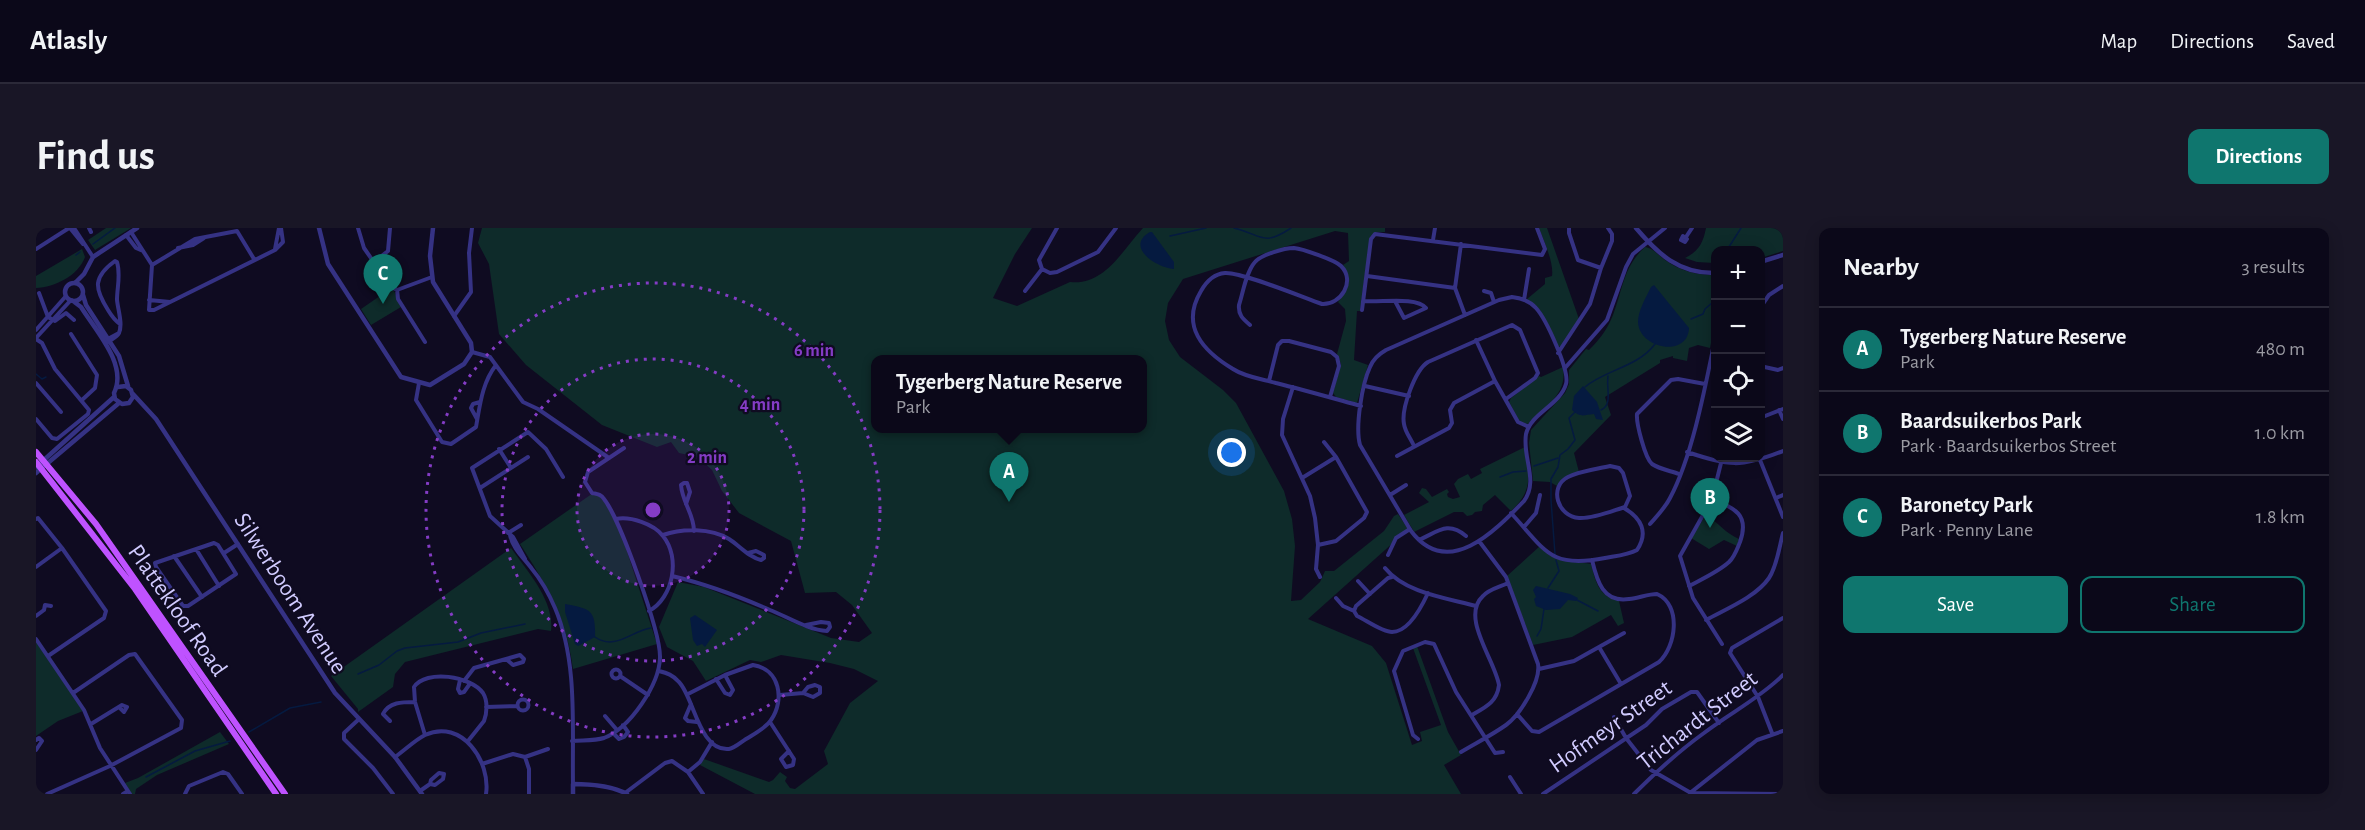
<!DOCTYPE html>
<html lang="en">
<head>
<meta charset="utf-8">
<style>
	body { margin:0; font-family:"Alegreya Sans",sans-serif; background:#191626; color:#f1f3f6 }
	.controls { position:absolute; right:18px; top:18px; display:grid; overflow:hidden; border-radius:12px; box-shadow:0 3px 15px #0003 }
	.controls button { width:54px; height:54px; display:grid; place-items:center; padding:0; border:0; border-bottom:2px solid #2b2938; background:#0b0819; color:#f1f3f6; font:30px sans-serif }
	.you { position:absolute; left:1196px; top:225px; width:21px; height:21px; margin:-15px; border:4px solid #fff; border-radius:50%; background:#1a73e8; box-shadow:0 0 0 9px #1a73e833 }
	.badge { display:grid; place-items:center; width:39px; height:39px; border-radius:50%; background:#0f766e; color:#fff; font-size:20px; font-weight:700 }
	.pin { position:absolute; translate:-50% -50px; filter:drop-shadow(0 2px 3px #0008) }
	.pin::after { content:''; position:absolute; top:32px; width:21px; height:18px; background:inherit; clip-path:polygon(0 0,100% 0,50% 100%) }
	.popup { position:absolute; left:835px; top:127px; width:276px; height:78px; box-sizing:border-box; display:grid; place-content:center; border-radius:12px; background:#0b0819; filter:drop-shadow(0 2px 4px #0005); font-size:20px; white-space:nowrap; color:#9a9aa2 }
	.popup b { font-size:22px; color:#f1f3f6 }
	.popup::after { content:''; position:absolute; left:50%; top:100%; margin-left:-12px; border:12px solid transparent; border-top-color:#0b0819 }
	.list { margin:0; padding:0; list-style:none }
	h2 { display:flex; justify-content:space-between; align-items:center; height:78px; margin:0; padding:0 24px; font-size:26px }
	h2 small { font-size:20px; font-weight:400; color:#9a9aa2 }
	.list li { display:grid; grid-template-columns:39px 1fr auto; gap:18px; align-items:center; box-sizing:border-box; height:84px; padding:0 24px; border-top:2px solid #2b2938 }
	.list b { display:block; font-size:22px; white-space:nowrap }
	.list p { margin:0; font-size:20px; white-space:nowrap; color:#9a9aa2 }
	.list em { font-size:20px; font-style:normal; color:#9a9aa2 }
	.actions { display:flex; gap:12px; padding:18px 24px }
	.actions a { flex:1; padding:14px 0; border:2px solid #0f766e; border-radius:12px; text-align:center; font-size:21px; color:#0f766e }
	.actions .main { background:#0f766e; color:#fff }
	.icon { flex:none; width:33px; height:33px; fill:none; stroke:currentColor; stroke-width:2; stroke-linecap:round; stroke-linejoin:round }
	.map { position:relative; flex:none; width:1747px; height:566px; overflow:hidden; border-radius:12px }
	header { display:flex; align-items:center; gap:36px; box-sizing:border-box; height:84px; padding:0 30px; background:#0b0819; border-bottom:2px solid #2b2938 }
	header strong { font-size:28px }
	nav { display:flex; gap:33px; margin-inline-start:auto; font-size:21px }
	.intro { display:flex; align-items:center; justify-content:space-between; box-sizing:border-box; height:144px; padding:0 36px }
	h1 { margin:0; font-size:42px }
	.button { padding:15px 27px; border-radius:12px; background:#0f766e; color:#fff; font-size:21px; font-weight:700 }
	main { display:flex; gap:36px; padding:0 36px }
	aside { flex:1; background:#0b0819; border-radius:12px; box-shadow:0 3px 15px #0003 }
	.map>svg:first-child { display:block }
	.green { fill:#0e2b2a; fill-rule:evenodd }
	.water { fill:#051a40 }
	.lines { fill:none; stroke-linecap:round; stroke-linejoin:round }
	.stream { stroke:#051a40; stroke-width:1.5 }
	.minor { stroke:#353284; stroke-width:4 }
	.tertiary { stroke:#353284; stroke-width:4.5 }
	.primary { stroke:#bf52ff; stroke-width:6 }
	.ring { fill:none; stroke:#843cc5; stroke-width:3; stroke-dasharray:3 6 }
	.labels { text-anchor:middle; stroke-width:4.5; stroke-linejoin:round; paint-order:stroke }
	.street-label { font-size:24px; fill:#d1cbff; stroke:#0f0b21 }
	.centre { fill:#843cc5; stroke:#0f0b21; stroke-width:3 }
	.ring-label { font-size:18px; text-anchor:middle; font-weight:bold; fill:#843cc5; stroke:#0f0b21; stroke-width:4.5; stroke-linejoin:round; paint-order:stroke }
</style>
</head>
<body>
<header>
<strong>Atlasly</strong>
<nav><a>Map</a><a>Directions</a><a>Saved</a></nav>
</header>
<div class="intro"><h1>Find us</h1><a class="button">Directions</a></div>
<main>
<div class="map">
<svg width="1747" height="566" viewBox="0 0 1747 566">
	<rect width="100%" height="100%" fill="#0f0b21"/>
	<path class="green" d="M70 0H95L59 22 52 12Z
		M446 0H996L979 26 957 70 981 78 1034 54C1069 58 1087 21 1107 0H1349V4H1340L1334 9 1324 83H1321L1318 132 1332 137 1321 175 1300 169 1297 165 1305 136 1301 126 1310 93 1309 81 1302 74C1311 64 1314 49 1307 37L1313 33 1312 5 1299 3 1147 51 1132 75 1129 93 1133 112 1144 129 1187 162 1200 175 1248 263 1256 291 1259 318 1255 373 1265 372 1284 354 1289 343H1298L1348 303 1358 288 1362 286 1372 301 1368 305 1272 391 1336 418 1350 435 1376 517 1386 513 1384 504 1405 497 1377 420 1381 418 1412 504 1425 527 1408 537 1425 566H719L664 537 668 531 733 554 737 552 744 544 751 549 749 553 754 560 759 561 792 536 788 523 814 475 842 453 818 441 794 435 745 427 725 434 714 432 670 453 657 433 631 419 623 399 642 354 668 359 795 410 823 414 836 405 816 377 800 364 769 365 755 313 703 285 686 263 676 242 662 229 643 225 635 214 621 219 566 197 490 137 463 106 453 36 442 15ZM840 132H1106V200H840Z
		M1503 0H1511L1543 91 1525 119 1521 118 1504 82 1491 71 1509 56V50L1516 48C1518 35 1508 13 1503 0Z
		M1670 0H1747V23L1725 30 1724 22H1680L1679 38 1678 35 1661 34 1649 30C1663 23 1667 15 1670 0Z
		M1609 19C1617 20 1622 27 1629 32 1644 43 1661 47 1679 47V94L1674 120 1662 117 1653 120 1651 133 1637 130V128L1624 132V135L1569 169 1575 187 1538 225 1543 244 1521 258 1514 254 1497 253 1493 215 1495 202 1529 165 1533 156V142L1550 121 1553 122C1564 111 1571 102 1577 87 1587 61 1587 39 1609 19Z
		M46 21 49 29C42 48 19 59 0 60V48Z
		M354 61 358 63 365 79 335 97 325 81Z
		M1527 139C1532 166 1509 179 1492 196L1484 194 1473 174 1475 170 1503 148 1505 149Z
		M1489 219C1493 249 1498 261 1475 283L1459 267 1447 277 1446 283 1439 284 1436 287 1431 288 1427 284H1418L1378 304 1377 302 1368 287 1393 274 1383 265 1386 260 1390 261 1396 269 1411 261 1413 264 1411 266 1412 269 1417 271 1424 269 1418 256 1422 251 1432 246 1435 251 1446 245 1444 241Z
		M560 263 573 281 587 311 621 416 537 441C530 388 512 360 484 316Z
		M1670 287C1683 295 1689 305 1703 311L1701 318 1688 312 1673 321 1655 310Z
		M1504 318C1523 338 1532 332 1555 336 1560 354 1562 368 1583 373L1588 395 1582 398 1575 387 1536 409 1497 417 1471 348Z
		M475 320C491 343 519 373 515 403L502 401 369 434 359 446 357 459 322 484V481L295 448Z
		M0 414 47 483 22 493 0 508Z
		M184 504 193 516 121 547 100 561 99 566H96L89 555 102 550Z"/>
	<path class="water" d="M1114 4H1116L1138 34V41C1121 40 1088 19 1114 4Z
		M1618 57 1653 100C1652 130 1603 121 1602 94 1602 83 1610 69 1615 59Z
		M1547 158 1561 174 1567 192 1560 191 1558 186C1547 187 1545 190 1536 182L1538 168Z
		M1500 358 1534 366 1542 370 1540 373 1532 372 1524 381 1510 382 1500 378 1498 371 1500 369 1497 362Z
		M529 376C554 381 560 381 559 409L542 418 539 416 529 384Z
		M659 387 681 402 669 419 666 416 661 418 657 412 654 390Z"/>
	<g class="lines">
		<path class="stream" d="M1198 0C1227 7 1226 19 1255 0
			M1134 8 1170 0
			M57 16 79 0
			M1691 22 1705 0
			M40 27 44 24
			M1655 91 1667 86 1669 81 1677 74 1676 65 1680 54
			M0 146 6 151 10 149
			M1549 159C1569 142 1602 139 1619 116
			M1565 182C1577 177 1570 160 1572 148
			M1498 238 1522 230
			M1464 249 1477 244 1490 243
			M1519 326 1515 272V251L1522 239 1524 227 1532 221 1539 212 1533 190 1539 184
			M1512 360 1523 343 1520 332
			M1541 372 1562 383
			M1501 408 1505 401 1508 381
			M559 409C579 423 595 403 615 400
			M322 446 343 437 361 423 369 420 422 414 445 405 489 396
			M213 504 254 480 285 474
			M110 549 159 523 194 513"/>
		<path class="minor" d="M34 0 47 16
			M38 0 57 29
			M53 0 55 4
			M322 0 328 20 355 59 361 62 396 49
			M1021 0 1003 32 1006 41 1014 45 1021 44 1062 24 1080 0
			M1533 0V5L1542 32 1565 40
			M95 4 116 37
			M90 7 100 20 107 23
			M1647 8 1651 11 1649 14 1645 12Z
			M1650 9 1656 0
			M1397 12 1399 0
			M1425 16 1419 60 1429 87
			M142 20 157 17 168 10
			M0 21 33 0
			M239 21 243 0
			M218 31 201 3 159 11 116 37 113 82H118L239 22 247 14 245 0
			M338 34 352 23 354 0
			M1331 48 1419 60
			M361 62 362 71 389 114
			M989 63 1006 41
			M1448 63 1455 65 1458 74
			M3 65 12 89 19 93 30 85 38 92
			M1476 69C1485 70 1494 73 1500 80 1510 91 1534 143 1530 156 1524 177 1495 185 1490 206 1486 230 1503 252 1488 273 1459 303 1412 352 1375 303L1324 217C1319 199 1326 156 1334 139 1337 131 1343 126 1350 122L1463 72Z
			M113 72 134 74
			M1488 72 1493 41
			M1327 73C1343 75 1380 68 1390 80L1368 90 1359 73
			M1724 80 1733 67 1747 58
			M1326 82 1335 11 1339 6 1506 27 1509 21 1501 0
			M418 88 435 64 433 25 436 0
			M1214 97C1207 91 1202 87 1203 77 1207 65 1210 44 1219 34 1225 27 1248 20 1258 20 1267 21 1299 32 1305 38 1320 53 1305 77 1286 76 1266 69 1206 44 1189 45 1178 46 1170 54 1165 63 1144 98 1167 123 1197 141 1209 149 1226 151 1240 155 1268 162 1296 170 1325 178
			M0 102 30 68
			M35 106 61 147 59 160 46 172
			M0 110 35 72
			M0 111 6 115 19 141 53 182 52 186 21 211 16 210 0 191
			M70 112 83 105
			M1440 112 1459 153 1482 194 1493 199
			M72 114C76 111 81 109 83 105 87 96 82 82 81 72 81 59 85 47 81 34L79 33C57 49 58 60 72 82 75 87 78 92 84 96
			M436 124 454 129 487 174 502 181 573 230
			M1522 125 1554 76 1565 40 1576 13V6L1572 0
			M1724 138 1742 142 1747 140
			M1529 140 1571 92 1590 39 1597 26 1629 0
			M1233 153 1242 117 1246 113H1253L1295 124 1301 129 1303 138 1294 169
			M0 155 25 184
			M383 155 380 172 406 214 415 216 440 199C444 177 446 155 460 137
			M1329 158 1373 168
			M1257 159 1247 191 1246 207 1274 268 1279 290 1282 317 1280 341 1284 349
			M1743 182 1747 191
			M1724 190 1747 181
			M441 191 435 180 437 176 444 174
			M1378 218C1375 211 1369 204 1368 196 1365 181 1379 142 1392 134L1476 97 1484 102 1502 145 1499 150 1470 171
			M463 221 475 240
			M1651 224C1694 238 1704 240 1747 223
			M1361 228 1413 200 1416 195 1414 182 1418 175 1459 153
			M1724 232 1747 289
			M1685 235 1676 271 1644 328 1657 370 1686 416
			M1574 238 1583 240 1587 245 1594 268 1589 279C1576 283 1557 291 1543 290 1522 289 1512 259 1532 249 1544 243 1561 241 1574 238Z
			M1643 246C1635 243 1623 241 1616 236 1609 230 1600 195 1601 186L1635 152 1642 151 1669 156
			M1266 250 1300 229
			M444 260 492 229
			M1354 267 1370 257
			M1740 270 1747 267
			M650 276 654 264 651 255H648L645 257C646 274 658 286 658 303
			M1475 285C1510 323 1514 341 1569 330 1580 328 1592 327 1601 322 1613 304 1605 290 1588 280
			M0 291 2 290 26 320 70 383 68 390 12 428
			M580 291C594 288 618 296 627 308 645 330 637 370 613 383
			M1614 296C1621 288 1629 280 1634 270 1657 227 1670 155 1680 106
			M1488 299 1500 285 1504 267
			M472 305 485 297
			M474 307C477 321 488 330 496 341 506 353 513 366 519 380 542 434 536 499 537 556
			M627 307C646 300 675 300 693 311 704 318 712 329 725 332L728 330
			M1383 312C1403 303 1412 293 1430 308
			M178 315 182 317 200 346 152 378H147L120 339 119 335Z
			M1282 317 1300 313 1328 290 1331 284 1300 229 1288 214
			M160 321 183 358
			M188 325 202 316
			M712 325 720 323 728 327V330
			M1352 327 1360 310 1374 301
			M138 328 166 369
			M489 331 477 309 454 288 436 240 492 204 510 221 527 249
			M0 339 26 320
			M1349 340C1369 365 1410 370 1440 378
			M636 348C670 356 702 368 734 382 752 389 772 402 791 403L794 399 793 395 785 394 770 397
			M1356 349 1352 350 1320 378 1318 383 1321 388C1330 392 1346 404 1356 404 1373 404 1386 378 1392 365
			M1322 353 1334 366
			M1653 358C1666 351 1682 344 1693 334 1699 328 1701 321 1704 314 1714 286 1698 280 1676 271
			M1300 370 1307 378 1318 383
			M0 388 8 382 9 377 15 378
			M1670 392C1690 381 1720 369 1733 350 1741 338 1743 320 1747 305
			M0 411 48 482 64 520 94 566
			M1563 419 1585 456
			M1503 441 1538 433 1588 405
			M575.5 446a4.5 4.5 0 1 1 9 0a4.5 4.5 0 1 1-9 0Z
			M623 443C631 445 637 447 643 454 658 469 663 524 693 521 699 520 705 514 710 511 718 506 730 500 735 492 749 472 744 441 717 437L689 447 652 466
			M584 448 612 467
			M680 451 689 465 694 467 697 462 689 447
			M424 452 422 461 424 465 428 464 433 457
			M428 453 438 440 484 427 488 431 487 434 477 437 470 431
			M744 467 767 465 777 469 784 465V459L779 457 772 459 767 465
			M481.5 477a5.5 5.5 0 1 1 11 0a5.5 5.5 0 1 1-11 0Z
			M655 476 649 490 652 493 661 494
			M450 479 481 478
			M84 480 88 484 91 479
			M1481 486 1496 503 1503 504 1623 434C1640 419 1646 377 1621 366 1612 366 1603 370 1593 371 1567 375 1561 353 1556 332
			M1436 487C1450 479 1461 474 1463 457 1459 432 1424 389 1447 368 1453 361 1464 359 1472 355
			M569 488 581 502
			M1578 489 1590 510 1615 542 1655 565 1747 566
			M322 492 308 505V511L337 540 357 566
			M354 493 347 486C353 474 366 474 379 474
			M734 494 758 531 757 537 750 539 745 531 753 523
			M55 496 86 477 91 479
			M577 505 583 511 588 509 592 504 587 497
			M1736 505 1722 469 1694 425 1696 420 1747 390
			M389 507 379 474 378 459C390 441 435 448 447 465 452 473 451 485 448 493L432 513
			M1382 511 1377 507 1358 443 1367 423 1389 414 1398 416 1420 464 1459 525 1467 524
			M0 512 3 510 6 513 0 522
			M536 513C547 512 558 513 568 510 594 500 623 457 624 430 625 405 584 291 568 271 565 266 561 266 556 265L549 254 552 244 588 220
			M1425 524C1440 515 1456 507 1470 497 1484 487 1505 453 1502 436L1470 349 1443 313
			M359 529C369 522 379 512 389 507 426 490 455 534 450 566
			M489 529 493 541V566
			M489 529 512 521
			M446 536 477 526 489 529
			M652 544 664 534 676 514
			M1474 549 1485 566
			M394 556 399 557 407 551 408 546
			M384 563 394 556 395 552 403 545 408 546
			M589 565 629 535 636 533 652 544 667 566
			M1654 565 1721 512 1747 503
			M11 566 74 538 145 500 146 492 99 426 93 427 37 465
			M87 566 92 563
			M149 566 153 558 187 544 192 546 206 566
			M1507 566 1610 497 1626 481 1655 464H1661L1683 495
			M1598 566C1620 544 1643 523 1668 505 1694 485 1724 470 1747 447"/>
		<path class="tertiary" d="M283 0 292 36 365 149 394 157 428 136 436 124 435 115 397 54 394 28 397 0
			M1600 0C1622 26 1643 46 1680 45
			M1724 34 1747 27
			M29 64a9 9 0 1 1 18 0a9 9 0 1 1-18 0Z
			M39 55 48 46 57 29 101 0
			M47 67 50 77 83 128 92 158
			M37 73 45 79C60 103 92 137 78 165L79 171 86 176 93 175 97 169 95 162 90 158 82 159
			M97 166 120 191 299 465 359 529 386 566
			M0 239 78 169
			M0 245 83 175
			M537 566V556C555 556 576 558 591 566"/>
		<path class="primary" d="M0 224 60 296 249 566
			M0 234 99 361 240 566"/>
	</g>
	<circle cx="617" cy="282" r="76" fill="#843cc5" fill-opacity=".12"/>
	<g class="ring">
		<circle cx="617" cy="282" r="76"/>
		<circle cx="617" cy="282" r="151"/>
		<circle cx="617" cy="282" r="227"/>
	</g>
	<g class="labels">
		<g class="street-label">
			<text transform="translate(255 365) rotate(57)" y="8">Silwerboom Avenue</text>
			<text transform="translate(142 382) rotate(55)" y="8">Plattekloof Road</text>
			<text transform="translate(1661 492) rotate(-38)" y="8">Trichardt Street</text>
			<text transform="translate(1574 498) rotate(-35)" y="8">Hofmeyr Street</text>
		</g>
	</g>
	<circle cx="617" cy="282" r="9" class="centre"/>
	<g class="ring-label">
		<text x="778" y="128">6 min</text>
		<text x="724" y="182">4 min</text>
		<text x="671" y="235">2 min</text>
	</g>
</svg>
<div class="controls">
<button>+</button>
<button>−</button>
<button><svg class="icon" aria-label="locate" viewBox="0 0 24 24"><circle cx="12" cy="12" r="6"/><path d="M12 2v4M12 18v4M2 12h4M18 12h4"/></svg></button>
<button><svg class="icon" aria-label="layers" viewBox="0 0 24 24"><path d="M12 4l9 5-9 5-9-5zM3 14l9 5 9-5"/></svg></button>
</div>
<div class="you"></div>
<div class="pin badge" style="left:973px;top:274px">A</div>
<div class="popup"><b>Tygerberg Nature Reserve</b>Park</div>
<div class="pin badge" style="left:1674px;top:300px">B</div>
<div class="pin badge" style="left:347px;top:76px">C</div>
</div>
<aside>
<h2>Nearby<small>3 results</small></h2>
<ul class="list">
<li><span class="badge">A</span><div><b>Tygerberg Nature Reserve</b><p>Park</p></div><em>480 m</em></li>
<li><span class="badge">B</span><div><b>Baardsuikerbos Park</b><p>Park · Baardsuikerbos Street</p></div><em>1.0 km</em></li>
<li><span class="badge">C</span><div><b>Baronetcy Park</b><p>Park · Penny Lane</p></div><em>1.8 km</em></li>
</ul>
<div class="actions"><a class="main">Save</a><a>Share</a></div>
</aside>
</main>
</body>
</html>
